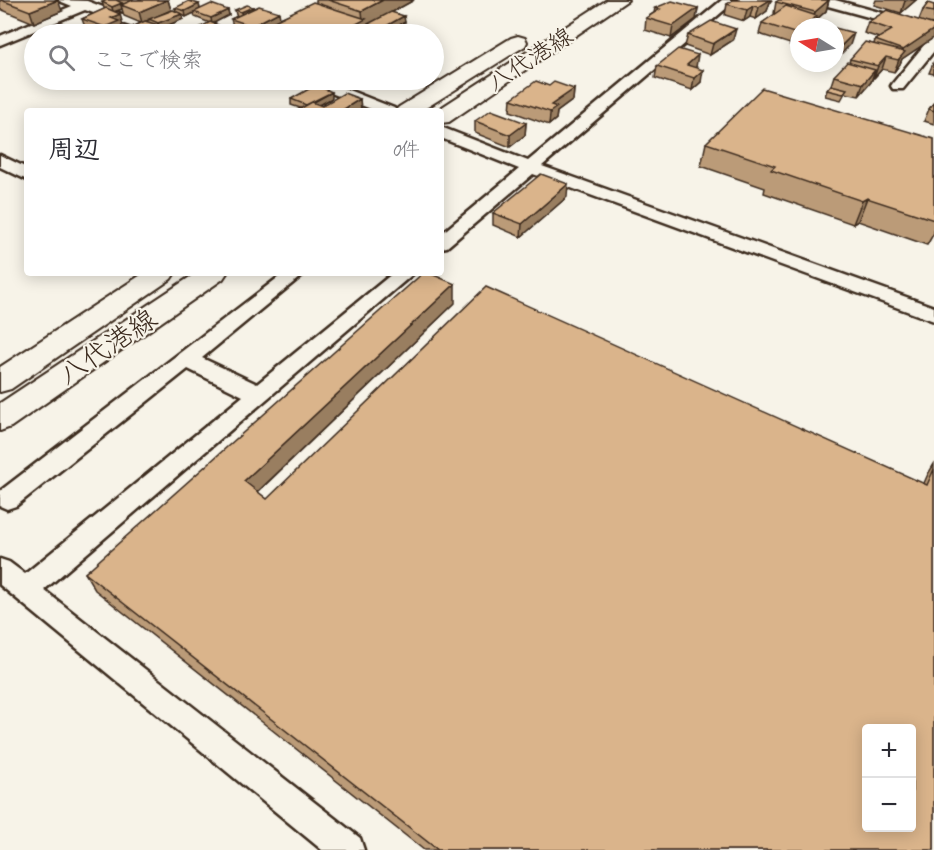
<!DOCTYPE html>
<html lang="ja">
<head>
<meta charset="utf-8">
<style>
	body { margin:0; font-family:Caveat,"Klee One",sans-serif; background:#f7f7f7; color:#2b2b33 }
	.controls { position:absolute; right:18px; bottom:18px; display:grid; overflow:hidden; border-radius:6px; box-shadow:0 3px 15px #0003 }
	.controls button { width:54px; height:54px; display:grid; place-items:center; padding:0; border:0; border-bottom:2px solid #e1e1e2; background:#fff; color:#2b2b33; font:30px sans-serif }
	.compass { position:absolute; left:790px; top:18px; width:54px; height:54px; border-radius:50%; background:#fff; box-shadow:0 3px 15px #0003; rotate:281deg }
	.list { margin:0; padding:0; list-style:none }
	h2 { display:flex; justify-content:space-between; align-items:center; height:78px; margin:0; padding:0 24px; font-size:26px }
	h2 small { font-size:20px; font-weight:400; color:#7c7c81 }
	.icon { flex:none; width:33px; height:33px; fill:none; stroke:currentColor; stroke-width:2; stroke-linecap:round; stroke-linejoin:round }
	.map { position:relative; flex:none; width:934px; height:850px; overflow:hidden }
	.search { position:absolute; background:#fff; box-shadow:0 3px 15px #0003; left:24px; top:24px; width:420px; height:66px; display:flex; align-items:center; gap:15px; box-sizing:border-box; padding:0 21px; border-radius:33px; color:#7c7c81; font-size:22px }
	.panel { position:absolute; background:#fff; box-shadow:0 3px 15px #0003; left:24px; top:108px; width:420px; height:168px; border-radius:6px }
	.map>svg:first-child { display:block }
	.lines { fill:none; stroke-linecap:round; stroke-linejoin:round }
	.minor-casing { stroke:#3b2a1e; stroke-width:5 }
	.secondary-casing { stroke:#3b2a1e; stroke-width:4 }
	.minor { fill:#f7f3e8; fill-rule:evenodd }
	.secondary { fill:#f7f3e8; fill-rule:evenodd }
	.wall { fill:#bb9b78; stroke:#3b2a1e; stroke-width:1.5 }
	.shaded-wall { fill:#997e61; stroke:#3b2a1e; stroke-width:1.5 }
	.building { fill:#dab48b; stroke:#3b2a1e; stroke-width:1.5; fill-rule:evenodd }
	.labels { text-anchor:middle; stroke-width:4.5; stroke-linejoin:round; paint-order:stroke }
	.far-street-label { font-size:24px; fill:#3b2a1e; stroke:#f7f3e8 }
	.street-label { font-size:28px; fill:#3b2a1e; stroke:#f7f3e8 }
</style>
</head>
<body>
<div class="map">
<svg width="934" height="850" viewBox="0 0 934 850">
	<rect width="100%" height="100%" fill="#f7f3e8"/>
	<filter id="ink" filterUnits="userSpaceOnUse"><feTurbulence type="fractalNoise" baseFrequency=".0167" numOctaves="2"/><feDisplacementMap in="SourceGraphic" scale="12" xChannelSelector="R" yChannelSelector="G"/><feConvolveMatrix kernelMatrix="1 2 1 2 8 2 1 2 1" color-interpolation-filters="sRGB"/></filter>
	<g filter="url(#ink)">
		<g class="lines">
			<defs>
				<path id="minor" d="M57 0 87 1 157 27 187 30 194 34H153L85 10 0 45V36L72 6Z
					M722 0H736L542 166 934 307V321L533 174 447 247 441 248V234L519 169 441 138V127L528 161Z
					M815 0H835L934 27V35L817 3Z
					M934 38V51L903 89H893L891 86 893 83 929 39Z
					M304 80H323L394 108 397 111H376L306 83Z
					M0 155 27 168V180L0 167Z
					M284 273H305L202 358 257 384 393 273H414L44 590 360 838 364 850H322L0 585V559L9 562 25 574 243 396 188 369 16 506 7 509 0 506V491Z"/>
				<path id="secondary" d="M607 0H628L449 122 441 123V111H436Z
					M518 36 525 38 527 42 525 46 421 111H395L399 107 511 38Z
					M144 273H175L171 279 11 389 0 392V367Z
					M196 273H227L223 279 11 427 0 431V403Z"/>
			</defs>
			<use href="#minor" class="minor-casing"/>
			<use href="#secondary" class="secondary-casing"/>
			<use href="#minor" class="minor"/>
			<use href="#secondary" class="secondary"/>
		</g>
		<path class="wall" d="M0 0 62 11 34 23 0 9Z
			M107 0H168L171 10 176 11 175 8 199 4 200 9 228 10 229 15 213 23 225 28 226 33 223 34H189L199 30V28L210 23 195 17 194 13 186 17 182 15 183 19 165 27 167 28 169 34H118L141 23 124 16 122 9 115 12 123 25 121 26 117 34H98L86 30 82 19 105 9 104 8 102 2Z
			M316 0H414L392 12 405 22 381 34 368 30V25L367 26V34H246L234 30 231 19 238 16 236 15 235 10 253 7V9L280 18 316 3Z
			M829 0 826 11 816 20 814 27 790 44 759 34 762 23 776 14 774 13 776 2Z
			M876 0H916L901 13 874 5Z
			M771 1 770 2 767 11 756 19 750 17 744 21 725 15 727 4Z
			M934 5V24L926 23 934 25 933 38 902 59 900 64 894 72 882 69 874 78H873L871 82 859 96 845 93 841 100 825 96 827 90 831 85 834 76 849 63 850 59 874 44 875 40 879 38 864 33 868 22 919 20 923 10Z
			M655 8H698L696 19 671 38 645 30 646 18 654 13Z
			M688 35 733 40 710 55 685 46Z
			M934 61V74L929 73Z
			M657 66 696 67 695 68 701 82 692 90 655 78Z
			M549 86 574 89 573 100 557 112 556 119 549 125 510 111 511 99Z
			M332 98 320 105 322 106 360 99 361 111H296L300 108 291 105V99Z
			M934 102V124L924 121 929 109Z
			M475 121 526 123 525 135 510 147 475 133Z
			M934 139V233L927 245 858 221 853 224 764 193 765 188 701 166 706 143Z
			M567 197 521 237 493 225V213Z
			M455 303 258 492 267 499 924 483 928 474 934 464V850H424L95 590 85 573Z"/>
		<path class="shaded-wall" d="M58 0 62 11 34 23 30 11Z
			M167 0H168L171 10 142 23 139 12Z
			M383 0H414L367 26V34H343V31L363 20 362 11Z
			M762 0H771L770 2 767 11 756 19 759 7Z
			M829 0 826 11 816 20 814 27H802L814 18 815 12Z
			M907 0H916L901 13 905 1Z
			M122 3 123 6 121 5 122 9 113 12 112 7Z
			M199 4 200 10 194 12V13L186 17 185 11Z
			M753 6 750 17 744 21 747 10Z
			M253 7 254 12 242 18 241 12Z
			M698 8 696 19 671 38 673 26Z
			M228 10 229 15 212 24 211 18Z
			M279 12 281 24 253 34 252 26Z
			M120 14 123 25 121 26 123 32 117 34H107L105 27 111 18Z
			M182 14 183 19 159 29 158 23Z
			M404 16 405 22 381 34V29Z
			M167 28 169 34H155Z
			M225 28 226 33 223 34H214L213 33Z
			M736 29 733 40 710 55 713 44Z
			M799 29V38L790 44 794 33Z
			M934 29 933 38 902 59 900 64 894 72 903 50Z
			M854 33 850 45 835 60 837 50Z
			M698 55 696 67 686 75 687 65Z
			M886 57 882 69 874 78 878 66Z
			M703 70 701 82 692 90 694 78Z
			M875 70 871 82 859 96 863 84Z
			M574 89 573 100 557 112 556 119 549 125 551 105Z
			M332 92V98L309 111 307 106Z
			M360 99 361 111H341Z
			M526 123 525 135 510 147V135Z
			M568 184 567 197 521 237 522 224Z
			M867 198 858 221 853 224 862 201Z
			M455 284V303L250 499 244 481Z"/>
		<path class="building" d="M1 0H58L30 11Z
			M107 0H116L122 3 112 7 102 2Z
			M133 0H167L139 12 121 5Z
			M328 0H383L362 11Z
			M733 0H770L759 7 753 6 747 10 727 4Z
			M779 0H829L815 12 776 2Z
			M189 1 199 4 185 11 175 8Z
			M672 1 698 8 673 26 646 18 660 9 655 8Z
			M313 2 366 19 343 31 352 34H255L250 33Z
			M928 3 934 5V12L923 10Z
			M211 4 228 10 211 18 194 12Z
			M247 5 253 7 241 12 235 10Z
			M259 6 279 12 252 26 231 19Z
			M786 6 817 16 802 27H799V29L794 33 762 23Z
			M106 8 120 14 111 18 119 21 105 27 82 19Z
			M173 10 182 14 158 23 149 19Z
			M887 10 934 25V29L903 50 875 40 892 30 868 22Z
			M391 12 404 16 381 29 368 24Z
			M145 21 167 28 155 34H118Z
			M711 21 736 29 713 44 688 35Z
			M210 22 225 28 213 33 199 28Z
			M835 28 854 33 837 50 835 49Z
			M199 30 213 34H189Z
			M865 42 905 52 898 60 886 57 878 66 850 59Z
			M678 49 698 55 687 65 703 70 694 78 657 66Z
			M847 62 875 70 863 84 834 76Z
			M536 81 549 86 554 82 574 89 551 105 557 107 550 112 511 99Z
			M316 85 332 92 306 105 291 99Z
			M831 85 847 89 843 94 827 90Z
			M762 88 934 139V220L867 198 862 201 771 170 775 166 706 143Z
			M344 93 360 99 341 111H296L312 102 322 106Z
			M934 102V111L929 109Z
			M491 110 526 123 510 135 475 121Z
			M541 174 568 184 522 224 493 213Z
			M423 273H429L455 284 244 481 267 499 486 287 927 485 934 469V850H438L85 573ZM867 729H912V828H867Z"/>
	</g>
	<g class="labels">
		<g class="far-street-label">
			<text transform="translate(530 59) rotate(-33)" y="8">八代港線</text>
		</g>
		<g class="street-label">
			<text transform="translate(107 346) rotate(-34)" y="10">八代港線</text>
		</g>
	</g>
</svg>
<div class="controls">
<button>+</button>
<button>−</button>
</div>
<svg class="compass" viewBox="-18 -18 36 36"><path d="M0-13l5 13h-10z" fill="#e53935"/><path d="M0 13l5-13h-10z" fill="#7c7c81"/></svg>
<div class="search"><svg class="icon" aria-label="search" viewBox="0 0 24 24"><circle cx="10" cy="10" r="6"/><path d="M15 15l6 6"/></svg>ここで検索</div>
<section class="panel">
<h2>周辺<small>0件</small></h2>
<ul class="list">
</ul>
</section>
</div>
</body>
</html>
